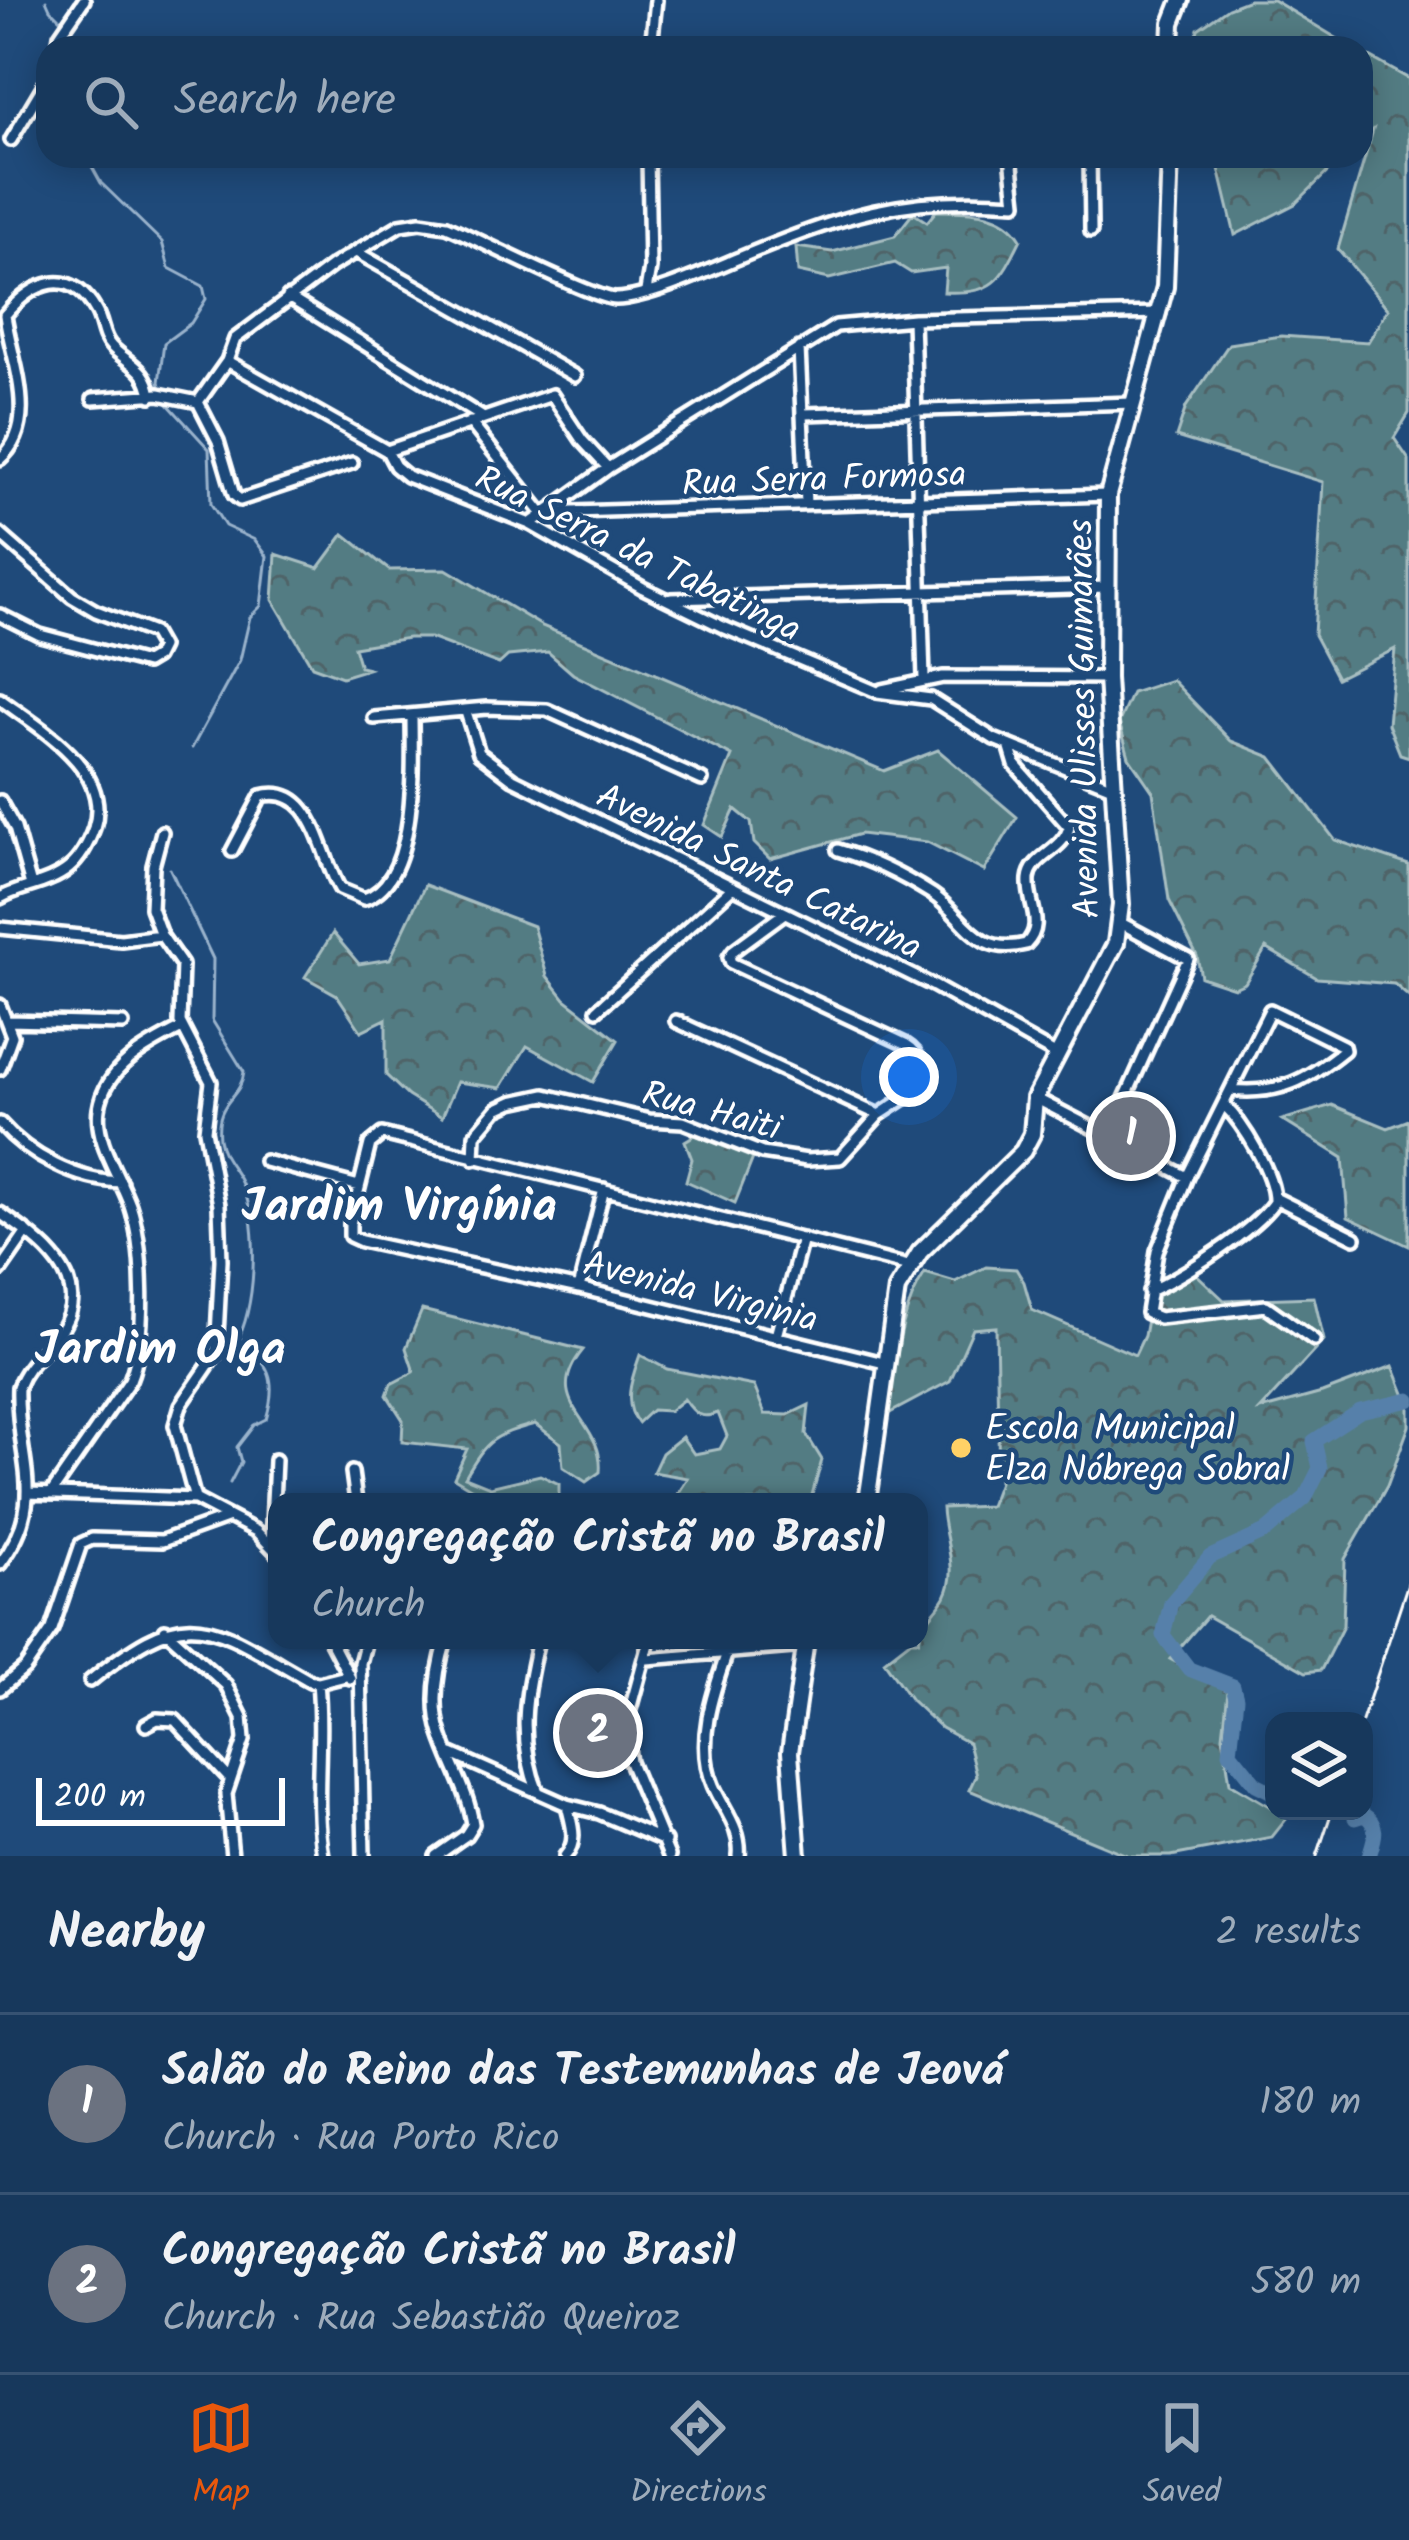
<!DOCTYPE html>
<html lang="en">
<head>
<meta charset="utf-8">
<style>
	body { margin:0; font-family:Kalam,sans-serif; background:#203f62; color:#f1f3f6 }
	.controls { position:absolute; right:36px; bottom:36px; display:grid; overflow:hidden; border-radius:24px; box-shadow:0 6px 30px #0003 }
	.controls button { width:108px; height:108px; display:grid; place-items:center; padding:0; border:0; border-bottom:3px solid #365272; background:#17385c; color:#f1f3f6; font:60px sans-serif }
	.scale { position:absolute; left:36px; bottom:30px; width:249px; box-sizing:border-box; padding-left:12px; border:6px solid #fff; border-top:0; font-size:33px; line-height:42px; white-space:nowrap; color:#fff; -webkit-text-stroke:9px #1f4a7a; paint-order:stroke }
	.you { position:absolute; left:909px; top:1077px; width:42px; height:42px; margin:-30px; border:9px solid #fff; border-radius:50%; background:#1a73e8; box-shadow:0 0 0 18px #1a73e833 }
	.badge { display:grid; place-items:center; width:78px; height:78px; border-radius:50%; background:#ea580c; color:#fff; font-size:39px; font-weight:700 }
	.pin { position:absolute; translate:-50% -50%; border:6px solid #fff; box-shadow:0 3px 12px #0006 }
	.popup { position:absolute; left:268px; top:1493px; width:660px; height:156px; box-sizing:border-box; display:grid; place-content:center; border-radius:24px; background:#17385c; filter:drop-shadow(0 3px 9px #0005); font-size:39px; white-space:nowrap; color:#9eacbb }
	.popup b { font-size:45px; color:#f1f3f6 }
	.popup::after { content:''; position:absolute; left:50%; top:100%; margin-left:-24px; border:24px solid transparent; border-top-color:#17385c }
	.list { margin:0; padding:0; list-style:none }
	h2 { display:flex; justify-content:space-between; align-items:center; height:156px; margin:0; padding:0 48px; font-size:51px }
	h2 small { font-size:39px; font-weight:400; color:#9eacbb }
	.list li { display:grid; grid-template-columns:78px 1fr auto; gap:36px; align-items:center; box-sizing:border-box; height:180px; padding:0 48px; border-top:3px solid #365272 }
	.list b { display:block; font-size:45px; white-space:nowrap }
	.list p { margin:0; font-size:39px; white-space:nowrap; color:#9eacbb }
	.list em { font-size:39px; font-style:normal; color:#9eacbb }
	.icon { flex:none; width:66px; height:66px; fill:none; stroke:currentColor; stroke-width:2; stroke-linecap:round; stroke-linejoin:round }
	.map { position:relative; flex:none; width:1409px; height:1856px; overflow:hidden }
	.search { position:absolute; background:#17385c; box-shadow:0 6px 30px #0003; left:36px; right:36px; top:36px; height:132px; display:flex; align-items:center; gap:30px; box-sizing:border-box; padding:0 42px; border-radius:36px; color:#9eacbb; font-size:45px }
	.sheet { height:516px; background:#17385c }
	nav { display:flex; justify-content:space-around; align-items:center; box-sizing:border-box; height:168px; border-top:3px solid #365272; background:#17385c; font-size:33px; color:#9eacbb }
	nav a { display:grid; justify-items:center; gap:6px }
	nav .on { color:#ea580c }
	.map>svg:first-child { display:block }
	.forest { fill:url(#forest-crowns); stroke:#a8bec1; stroke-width:3 }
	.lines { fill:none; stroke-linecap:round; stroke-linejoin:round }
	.stream { stroke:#9ab3cc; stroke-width:3 }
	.river { stroke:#5780aa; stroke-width:15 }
	.minor-casing { stroke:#fff; stroke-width:18 }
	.secondary-casing { stroke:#fff; stroke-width:22 }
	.minor { stroke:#1f4a7a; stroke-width:9 }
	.secondary { stroke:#1f4a7a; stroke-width:14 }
	.rail { stroke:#fff; stroke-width:3 }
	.poi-dot { fill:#ffd166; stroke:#1f4a7a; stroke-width:4.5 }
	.labels { text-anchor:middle; stroke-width:9; stroke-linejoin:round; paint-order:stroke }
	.street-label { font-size:36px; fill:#fff; stroke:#1f4a7a }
	.poi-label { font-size:36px; fill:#fff; stroke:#1f4a7a; text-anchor:start }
	.district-label { font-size:48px; font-weight:bold; fill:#fff; stroke:#1f4a7a }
</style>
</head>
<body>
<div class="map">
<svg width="1409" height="1856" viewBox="0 0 1409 1856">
	<defs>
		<pattern id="forest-crowns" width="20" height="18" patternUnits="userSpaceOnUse" patternTransform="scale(3)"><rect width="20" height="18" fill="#527c83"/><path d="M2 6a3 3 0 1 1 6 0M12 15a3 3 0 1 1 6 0" fill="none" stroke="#4f6468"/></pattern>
	</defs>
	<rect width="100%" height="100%" fill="#1f4a7a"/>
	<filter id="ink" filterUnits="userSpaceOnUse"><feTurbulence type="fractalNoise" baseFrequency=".00833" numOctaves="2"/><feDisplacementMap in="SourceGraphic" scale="24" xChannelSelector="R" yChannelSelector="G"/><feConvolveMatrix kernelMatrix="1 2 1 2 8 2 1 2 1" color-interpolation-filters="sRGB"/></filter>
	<g filter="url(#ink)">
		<path class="forest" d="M1249 0H1273L1353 48H1194L1198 29 1228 8Z
			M1361 52 1409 79V413L1394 438 1409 460V757L1400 754 1388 724 1395 649 1337 678 1314 635 1323 482 1176 437 1186 407 1229 344 1281 336 1368 342 1388 309 1338 249 1373 130 1361 140Z
			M1216 156H1344L1295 204 1235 235Z
			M936 211C967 211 1004 210 1021 239 1000 282 993 294 944 292L946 268 911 273 895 263 829 279 798 272 796 247 832 252 895 236 913 213 927 222Z
			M344 534 389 570 446 569 542 626 884 771 938 750 1017 817 984 871 927 842 860 834 770 859 754 843 751 822 735 809 722 837 704 825 732 756 573 674 548 652 508 656 499 664 430 638H408L354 647 360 667 368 669 342 677 312 666 273 600 276 554 319 568Z
			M1172 680 1231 741 1271 757 1335 840 1409 865V997L1394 984 1317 978 1266 948 1245 983 1234 988 1201 977 1197 956 1169 900 1153 792 1129 757 1119 722 1132 693Z
			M425 885 533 926 547 976 565 999 618 1040 593 1082 527 1046 501 1088 457 1082 442 1117 408 1096 386 1075V1019L361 1031 337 995 305 977 333 933 359 964 390 959Z
			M1332 1105 1388 1128 1409 1120V1246L1348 1217 1343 1158 1282 1120Z
			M695 1135 753 1158 735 1203 686 1181 692 1159 685 1141Z
			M986 1267 1016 1269 1024 1282 1032 1310 1135 1355 1144 1336 1152 1291 1193 1271 1224 1300 1314 1297 1324 1340 1260 1410 1322 1393 1393 1366 1409 1406V1426L1387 1486 1345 1559 1343 1626 1321 1670 1306 1672 1207 1616 1170 1659 1228 1691 1223 1736 1230 1783 1288 1817 1272 1837 1171 1856H1129L969 1790 976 1775 968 1743 941 1728 911 1700 884 1661 911 1640H919C921 1622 936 1613 945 1597 960 1568 943 1538 942 1508L990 1506 999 1482 996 1327 973 1329 950 1381 888 1414C896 1366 898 1314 925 1273L955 1282Z
			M422 1310 583 1350C538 1405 605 1419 600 1472L586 1482 563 1467 561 1443 535 1424C494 1435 487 1439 465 1477L490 1487 540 1475 559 1484V1502H494L454 1478 467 1449 402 1442 403 1420 387 1395 391 1384 414 1372 406 1348Z
			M640 1355 667 1369 754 1386 765 1414 788 1415 809 1405 806 1434 822 1460 810 1502H677L676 1497 688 1478 653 1472 662 1453 682 1437 694 1454 720 1449 727 1436 718 1413C700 1420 695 1414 684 1399L669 1411 652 1410 638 1423C622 1402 632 1378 640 1355Z"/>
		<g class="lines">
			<path class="stream" d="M46 0 50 9 83 42 82 48
				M86 156 101 183 162 242 169 268 203 286 206 299 191 323 164 343 159 382 162 392
				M165 401 209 449 211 504 225 526 255 540 267 556 261 606 250 617 240 660 192 748
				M170 869 213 959 212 1020 244 1072C241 1100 215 1099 219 1139 222 1157 232 1165 240 1180 259 1216 257 1301 239 1337 268 1365 279 1376 266 1419L254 1425 237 1447 241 1462 230 1483"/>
			<path class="river" d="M1274 1793 1256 1784 1230 1752 1236 1698 1233 1686 1189 1669 1163 1635 1171 1603 1210 1557 1265 1532 1305 1498 1320 1468 1314 1441 1360 1411 1409 1400
				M1355 1818 1364 1815C1381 1826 1374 1839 1369 1856"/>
			<defs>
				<path id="minor" d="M605 44 785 48
					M58 48 60 35 84 0
					M651 48 656 0
					M1091 48V44
					M11 140 48 78
					M1090 156 1091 231
					M358 253 575 376
					M646 291 650 268 648 156
					M288 297 482 417
					M913 319 924 679
					M799 348 806 504
					M227 361 387 451
					M93 399 159 394 198 402
					M198 402 227 361 235 339 332 266 400 225 420 222 447 226C478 239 594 299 616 299 648 298 708 271 739 258 841 216 904 194 1016 203L1011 156
					M198 402 218 441 234 495 240 500 352 463
					M805 414 1133 403
					M470 422 542 513 1108 495
					M387 451 395 466 407 476 530 524 643 588 723 627 877 692 931 699 994 739 1115 788
					M387 451 552 395 582 440 608 468
					M0 459C41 424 11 360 5 315 33 282 70 265 96 311 103 323 102 337 111 346 129 365 147 367 151 396
					M530 524 608 468 836 326 913 319 1160 313
					M0 534 72 597 96 611 153 633 161 647 156 657 146 663 40 635 0 615
					M671 599 1108 587
					M882 690 943 677 1107 678
					M0 699C39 728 113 769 94 828 89 842 81 858 69 868 50 884 22 886 0 898
					M466 712 479 753 513 779 934 986 1057 1055
					M374 718 487 708 547 710 702 780
					M0 801 15 828 31 885
					M162 832 153 866 151 908 161 935 182 965 180 1022 211 1082 205 1130 219 1205 221 1260 216 1354 181 1405 175 1425 195 1499
					M838 850C872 860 902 875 932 894 965 916 975 957 1026 944 1046 924 1027 904 1029 879 1031 856 1064 851 1069 827L1015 765 1009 745
					M232 851 261 796C315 782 320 857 340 889L364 899C419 882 412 762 412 715
					M0 928 121 940 161 935
					M0 1005 12 1036 0 1069
					M597 1010 732 888
					M9 1021 123 1024
					M676 1021 879 1115
					M1231 1090C1280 1095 1307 1080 1344 1050L1343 1046 1270 1010 1187 1177 1157 1251 1147 1313 1159 1318 1266 1306 1314 1340
					M1035 1098 1187 1177
					M0 1123C29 1156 77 1181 121 1182
					M1108 1136 1188 959 1119 922
					M474 1159 475 1135 497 1109 512 1102 545 1095 649 1120 683 1122 762 1153 807 1160 840 1158 879 1115 917 1090C926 1073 922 1054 905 1044L731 963 729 957 734 950 783 914
					M265 1161 359 1186
					M1275 1198 1355 1238
					M0 1213C38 1239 99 1281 58 1334 44 1352 26 1365 18 1387 15 1459 50 1498 0 1564
					M0 1271 27 1232
					M579 1288 604 1189
					M1149 1291C1182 1277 1255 1230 1274 1202 1275 1175 1243 1123 1224 1105
					M776 1336 802 1239
					M888 1364 579 1288 361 1241 350 1236V1224L370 1144 382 1134 909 1266
					M352 1472 356 1502
					M52 1492 130 1380C147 1339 144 1247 130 1205 120 1176 94 1141 99 1109 105 1067 148 1045 182 1028
					M28 1493 195 1499 256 1531 277 1553
					M271 1545 275 1460
					M165 1630 226 1685 242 1717 244 1740 226 1794 232 1856
					M330 1640 350 1678
					M649 1640 628 1717 627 1742 630 1762 669 1856
					M727 1653C713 1692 695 1744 713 1785 723 1809 742 1829 739 1856
					M647 1659 805 1646
					M90 1681C191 1598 207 1623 310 1681L318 1683 346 1676
					M318 1683C324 1741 313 1798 323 1856
					M0 1689 25 1668 52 1629 81 1544 92 1539 162 1541 226 1518
					M146 1725 157 1719 175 1720 228 1777
					M452 1754 567 1805 599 1813 665 1841
					M538 1792C517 1740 525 1694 538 1640
					M364 1856 360 1663 366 1640
					M436 1856 466 1835 473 1824C468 1791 451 1765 441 1734 431 1704 437 1670 446 1640
					M565 1856C579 1841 571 1823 567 1805"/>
				<path id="secondary" d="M1171 48 1172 23 1181 0
					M867 1502 897 1289 920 1252 1023 1151 1032 1134 1035 1098 1116 943 1121 905 1107 678 1108 495 1165 287 1170 156
					M798 1856 790 1752 806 1640"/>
			</defs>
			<use href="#minor" class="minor-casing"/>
			<use href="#secondary" class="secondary-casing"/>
			<use href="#minor" class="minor"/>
			<use href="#secondary" class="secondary"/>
			<path class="rail" d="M1362 1721 1409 1580
				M1317 1856 1332 1811"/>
		</g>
	</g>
	<circle class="poi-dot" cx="961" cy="1448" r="12"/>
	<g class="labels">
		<g class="street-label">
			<text transform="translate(824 477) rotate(-2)" y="13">Rua Serra Formosa</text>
			<text transform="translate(639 552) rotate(26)" y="13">Rua Serra da Tabatinga</text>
			<text transform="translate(1082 719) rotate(-91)" y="13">Avenida Ulisses Guimarães</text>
			<text transform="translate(760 870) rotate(26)" y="13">Avenida Santa Catarina</text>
			<text transform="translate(712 1109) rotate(15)" y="13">Rua Haiti</text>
			<text transform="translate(701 1290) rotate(14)" y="13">Avenida Virginia</text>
		</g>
		<g class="poi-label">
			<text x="985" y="1440">Escola Municipal<tspan x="985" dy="41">Elza Nóbrega Sobral</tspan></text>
		</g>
		<g class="district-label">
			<text x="399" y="1221">Jardim Virgínia</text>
			<text x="160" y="1364">Jardim Olga</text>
		</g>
	</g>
</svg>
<div class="controls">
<button><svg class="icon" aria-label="layers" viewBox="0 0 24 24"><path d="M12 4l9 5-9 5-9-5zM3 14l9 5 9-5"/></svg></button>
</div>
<div class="scale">200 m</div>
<div class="you"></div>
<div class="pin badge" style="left:1131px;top:1136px;background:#6b7280">1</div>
<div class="pin badge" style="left:598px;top:1733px;background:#6b7280">2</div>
<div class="popup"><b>Congregação Cristã no Brasil</b>Church</div>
<div class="search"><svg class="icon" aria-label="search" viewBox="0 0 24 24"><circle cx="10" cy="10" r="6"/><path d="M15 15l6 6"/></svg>Search here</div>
</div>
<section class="sheet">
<h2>Nearby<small>2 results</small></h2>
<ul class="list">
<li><span class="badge" style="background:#6b7280">1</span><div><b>Salão do Reino das Testemunhas de Jeová</b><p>Church · Rua Porto Rico</p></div><em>180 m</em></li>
<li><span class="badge" style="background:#6b7280">2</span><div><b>Congregação Cristã no Brasil</b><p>Church · Rua Sebastião Queiroz</p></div><em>580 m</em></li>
</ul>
</section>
<nav>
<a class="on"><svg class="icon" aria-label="map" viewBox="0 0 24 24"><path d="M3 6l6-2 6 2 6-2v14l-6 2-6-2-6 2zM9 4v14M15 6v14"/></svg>Map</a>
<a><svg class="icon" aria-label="directions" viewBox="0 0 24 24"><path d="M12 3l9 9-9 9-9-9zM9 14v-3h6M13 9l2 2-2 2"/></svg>Directions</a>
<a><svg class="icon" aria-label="saved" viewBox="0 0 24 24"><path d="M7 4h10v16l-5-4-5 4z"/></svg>Saved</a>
</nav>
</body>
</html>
